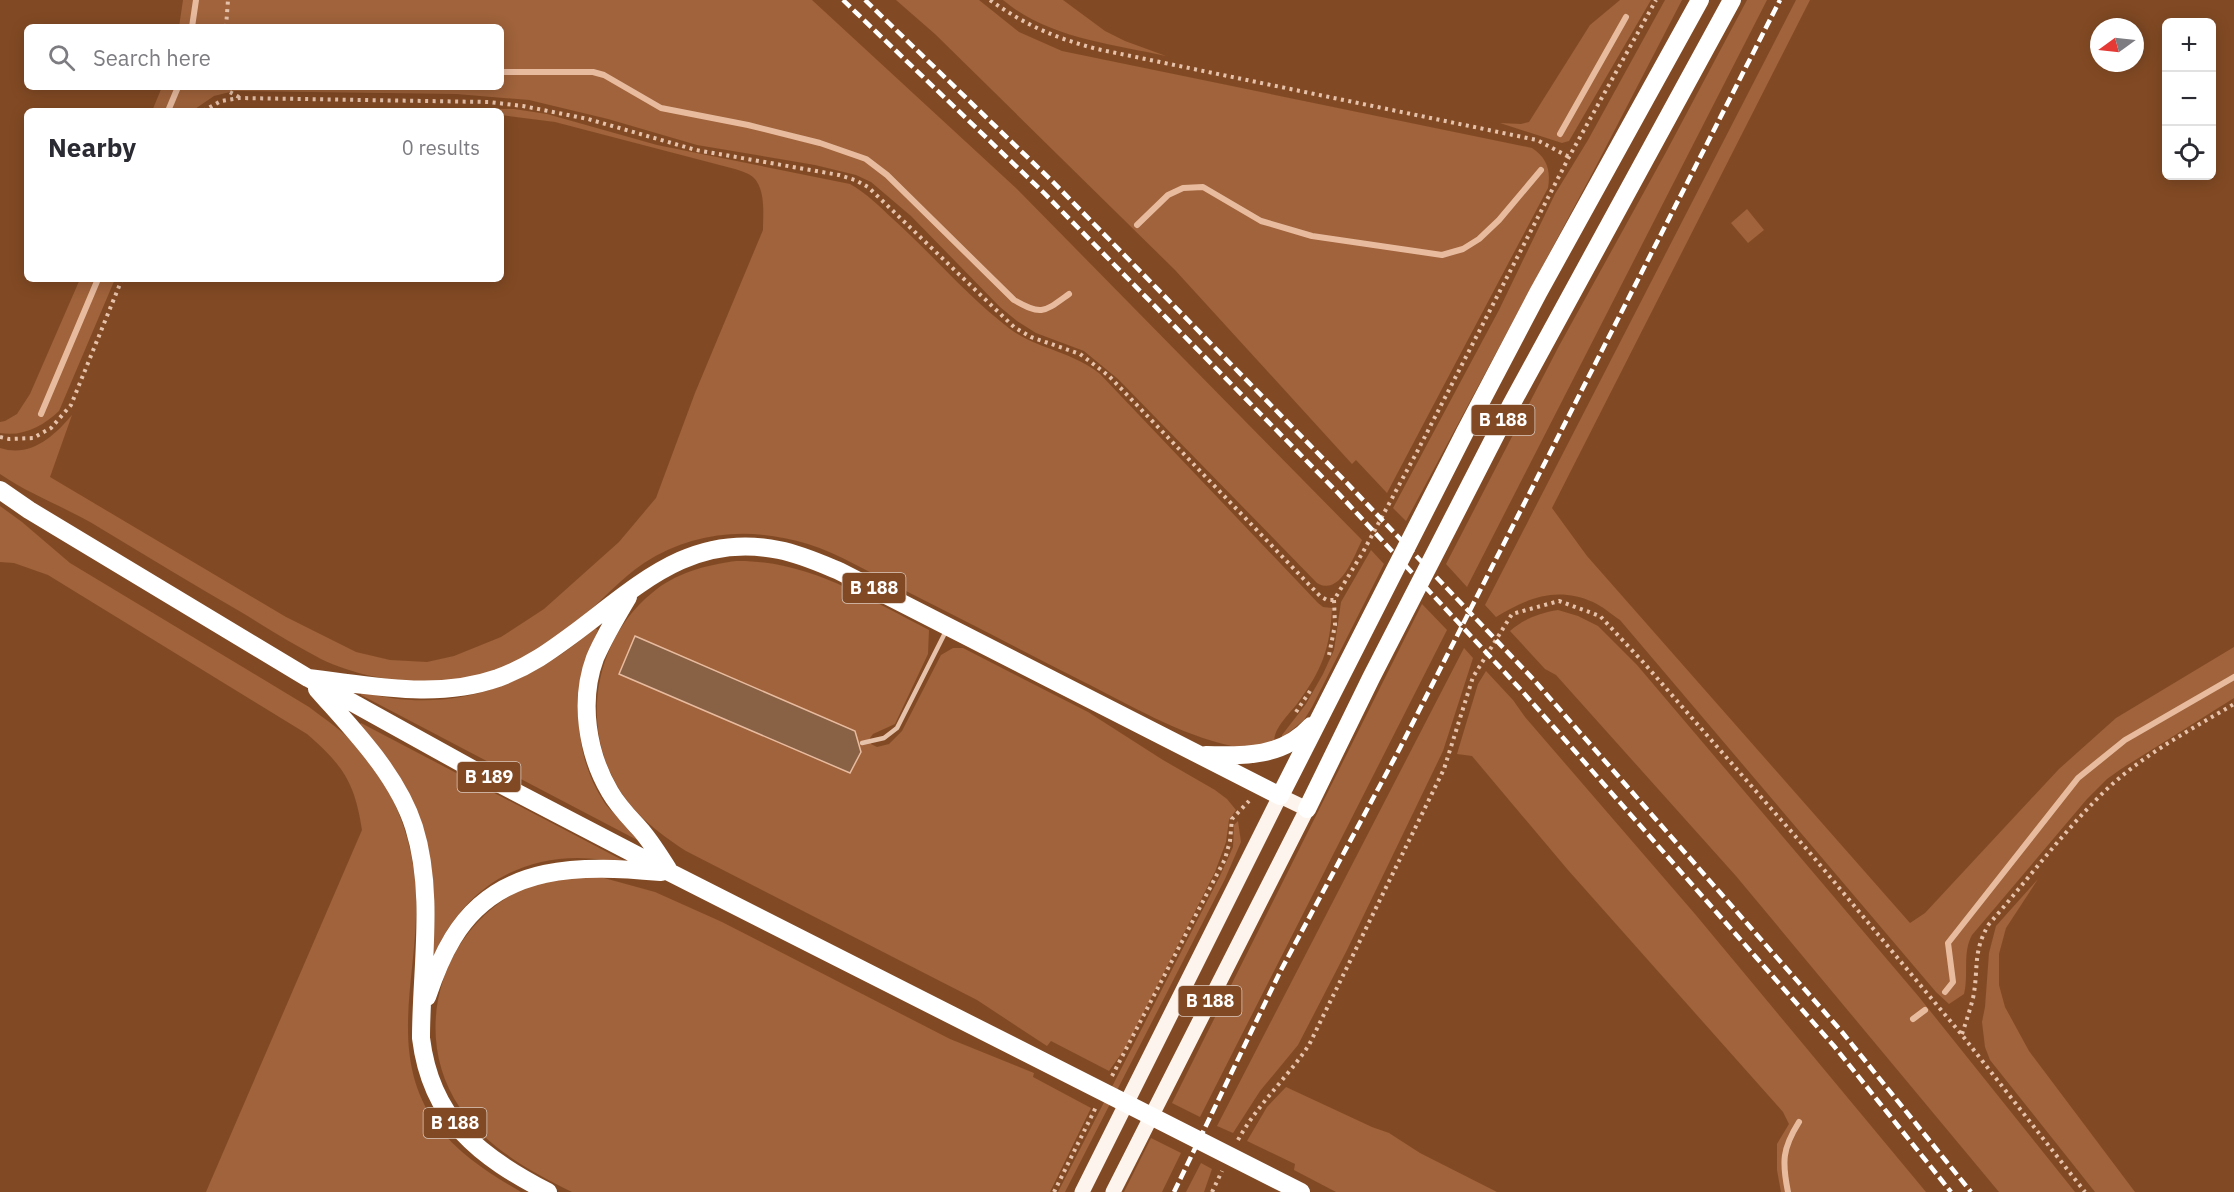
<!DOCTYPE html>
<html lang="en">
<head>
<meta charset="utf-8">
<style>
	body { margin:0; font-family:"IBM Plex Sans",sans-serif; background:#f7f7f7; color:#2b2b33 }
	.controls { position:absolute; right:18px; top:18px; display:grid; overflow:hidden; border-radius:9px; box-shadow:0 3px 15px #0003 }
	.controls button { width:54px; height:54px; display:grid; place-items:center; padding:0; border:0; border-bottom:2px solid #e1e1e2; background:#fff; color:#2b2b33; font:30px sans-serif }
	.compass { position:absolute; left:2090px; top:18px; width:54px; height:54px; border-radius:50%; background:#fff; box-shadow:0 3px 15px #0003; rotate:255deg }
	.list { margin:0; padding:0; list-style:none }
	h2 { display:flex; justify-content:space-between; align-items:center; height:78px; margin:0; padding:0 24px; font-size:26px }
	h2 small { font-size:20px; font-weight:400; color:#7c7c81 }
	.icon { flex:none; width:33px; height:33px; fill:none; stroke:currentColor; stroke-width:2; stroke-linecap:round; stroke-linejoin:round }
	.map { position:relative; flex:none; width:2234px; height:1192px; overflow:hidden }
	.search { position:absolute; background:#fff; box-shadow:0 3px 15px #0003; left:24px; top:24px; width:480px; height:66px; display:flex; align-items:center; gap:15px; box-sizing:border-box; padding:0 21px; border-radius:9px; color:#7c7c81; font-size:22px }
	.panel { position:absolute; background:#fff; box-shadow:0 3px 15px #0003; left:24px; top:108px; width:480px; height:174px; border-radius:9px }
	.map>svg:first-child { display:block }
	.green { fill:#a0633b }
	.water { fill:#896145; stroke:#e8bb9f; stroke-width:1.5 }
	.lines { fill:none; stroke-linecap:round; stroke-linejoin:round }
	.stream { stroke:#e8bb9f; stroke-width:6 }
	.path { stroke:#e7c2ab; stroke-width:4; stroke-dasharray:3 4.5; stroke-linecap:butt }
	.lane { stroke:#e7c2ab; stroke-width:4.5 }
	.primary { stroke:#fdf4ed; stroke-width:15 }
	.highway { stroke:#fff; stroke-width:18 }
	.rail { stroke:#fff; stroke-width:4.5; stroke-dasharray:10 4.5; stroke-linecap:butt }
	.labels { text-anchor:middle; stroke-width:4.5; stroke-linejoin:round; paint-order:stroke }
	.shield { fill:#824a24; stroke:#dac9bd; stroke-width:1.5 }
	.shield-label { font-size:18px; font-weight:bold; fill:#fff }
</style>
</head>
<body>
<div class="map">
<svg width="2234" height="1192" viewBox="0 0 2234 1192">
	<rect width="100%" height="100%" fill="#824a24"/>
	<path class="green" d="M183 0H812L1017 189 1362 540C1354 556 1340 597 1317 583L1118 379 1084 351 1036 333 1017 321 1000 307 911 216 871 182 856 175 815 165 697 145 608 119 529 100 456 94 234 91 214 96 192 111H152L162 87H501V27H179Z
		M896 0H979L1019 32 1062 51 1532 148C1547 158 1551 170 1548 188L1387 493 1356 460 1352 464 1175 270 935 34Z
		M1003 0H1063L1105 31 1125 41 1166 56C1111 44 1048 38 1003 0Z
		M1620 0H1651L1569 141 1562 143 1500 123 1521 124 1529 122 1590 25Z
		M1665 0H1682L1594 170 1406 521 1393 508 1499 310 1555 194 1588 140Z
		M1747 0H1767L1467 587 1446 564 1559 346 1665 154Z
		M1796 0H1810L1552 508 1587 556 1910 923 1925 913 2059 769 2116 718 2234 647V698L2121 769 2107 779 2087 799 1972 935C1962 953 1969 975 1964 994L1949 1004 1936 992 1620 620C1611 614 1602 606 1593 602 1556 586 1528 598 1496 617L1485 605Z
		M450 108 514 109 547 114 657 145 850 184C866 193 879 206 893 219 932 254 967 296 1010 329 1037 349 1073 352 1100 374L1318 603 1323 607 1332 608C1330 649 1322 670 1297 704 1290 713 1271 731 1275 743 1260 746 1247 749 1232 746 1180 735 1130 705 1082 681 1021 650 960 618 898 587 869 572 839 554 808 544 751 527 696 530 644 563 620 579 602 601 580 619 546 646 510 669 467 678 421 688 363 679 321 659 294 645 267 628 241 612 194 585 147 556 100 528 68 508 32 496 0 474V448C31 458 54 436 72 415L50 477 286 617 356 652 390 660 427 662 454 656 501 637 544 609 619 542 656 498 695 393 763 230C763 214 766 189 753 177 748 173 741 171 735 169L555 122 501 115V111H473Z
		M1747 209 1764 230 1748 243 1731 223Z
		M80 279H115L59 411C43 426 23 437 0 433V422L5 421 17 414 30 394Z
		M0 506 22 522 70 563 309 707C325 719 341 730 355 744 398 790 419 854 416 916 414 988 390 1059 436 1124 458 1154 490 1174 521 1192H206L362 830C355 783 343 765 307 734L48 575 14 563 0 562Z
		M1371 550 1384 564 1312 707 1304 720 1282 738V735L1306 704 1323 674 1334 650 1341 602Z
		M736 561C808 560 866 598 929 630L928 654 895 724 873 734 870 738 871 744 877 747 889 744 902 731 941 655 953 648H963L1088 712 1163 760 1215 790 1227 799 1236 810 1229 820 1226 842 1215 872 1126 1047 1109 1071 1051 1041 1047 1046 977 1000 686 851C657 832 629 811 613 778 581 716 598 637 652 593 675 573 706 565 736 561Z
		M1422 604 1447 630 1200 1117 1172 1103Z
		M1558 610 1578 616 1598 626 1637 665 1919 997 2075 1192H1999L1736 876 1556 675 1545 669 1510 631C1524 619 1539 613 1558 610Z
		M595 628 598 630C573 685 570 750 604 802 614 816 635 831 641 842L361 695 362 692C450 716 529 686 595 628Z
		M1464 648 1473 658 1443 751 1347 950 1298 1045 1260 1091 1233 1133 1217 1126Z
		M1486 671 1513 700 1525 717 1695 914 1926 1192H1781L1777 1170V1144L1789 1124 1783 1112 1568 870 1472 756 1457 754 1478 684Z
		M361 723 626 862 625 864C541 843 467 877 433 958L430 955C442 861 426 796 359 726Z
		M1238 821 1241 842 1225 879 1065 1192H1058L1220 876 1233 847 1234 825Z
		M578 876 604 878 655 892 722 922 950 1039 1034 1073 1033 1077 1091 1108 1050 1192H572C530 1171 487 1148 460 1108 412 1037 438 941 508 897 529 883 554 880 578 876Z
		M2038 879 2006 928 1999 954V985L2005 1007 2029 1051 2135 1192H2095L1990 1060 1985 1047 1982 1022 1985 1007 1989 953 1996 926Z
		M1286 1087 1372 1127 1389 1133 1420 1153 1497 1192H1336L1294 1170 1295 1164 1247 1141 1267 1107Z
		M1151 1138 1181 1153 1162 1192H1124Z
		M1201 1163 1212 1169 1204 1192H1186Z"/>
	<path class="water" d="M635 636 855 731 861 752 850 773 619 674Z"/>
	<g class="lines">
		<path class="stream" d="M192 27 196 0
			M501 72H593L604 75 661 108 748 125 820 143 866 159 887 175 1014 300C1042 316 1044 312 1069 294
			M168 111 178 87
			M1560 134 1626 17
			M1137 225 1168 195 1183 188 1203 187 1261 221 1312 236 1442 255 1463 249 1479 239 1499 220 1541 170
			M41 414 98 279
			M1945 992 1953 982 1948 943 2078 778 2125 740 2234 677
			M1913 1019 1925 1010
			M1788 1192C1782 1162 1782 1149 1799 1122"/>
		<path class="path" d="M990 0C1025 25 1055 38 1097 49L1537 140 1569 157
			M226 27 228 0
			M226 87V90L239 97
			M203 111 221 101 239 98 489 102 523 106 588 119 696 150 839 175 855 180 868 187 1014 327 1031 337 1080 354 1109 376 1320 596 1327 600H1334
			M0 437 9 439 33 438 51 428 71 405 122 279
			M1329 655 1335 625 1334 600 1363 552 1418 450 1569 157 1656 0
			M1296 712 1310 691
			M1962 1034C1966 1022 1970 1010 1973 998 1979 969 1972 952 1989 924 2024 884 2057 840 2094 802 2133 760 2185 733 2234 704
			M1112 1076 1225 859 1230 841 1232 819 1249 801
			M1238 1140C1257 1105 1287 1078 1309 1045L1444 769 1473 677 1512 614 1559 601 1600 616 1643 662 1810 853 1962 1035 2085 1192
			M1054 1192 1096 1107
			M1212 1192 1222 1171"/>
		<path class="lane" d="M862 743 884 738 897 728 946 631"/>
		<path class="primary" d="M1082 1192 1280 796 1307 809 1113 1192"/>
		<path class="highway" d="M0 490 29 510 308 678 483 775 671 873 1301 1192
			M628 597C616 617 604 637 595 658 579 701 587 753 610 792 618 806 628 816 639 828 650 840 659 855 668 869
			M308 678C372 685 435 700 498 678 530 666 549 652 576 632 640 584 692 532 779 550 800 554 820 563 839 571L1280 796 1465 432 1538 293 1700 0
			M317 689C353 730 397 774 414 827 435 894 421 969 421 1038 431 1120 480 1157 548 1192
			M1206 755C1245 756 1283 757 1311 726
			M1307 809 1371 678 1511 405 1732 0
			M427 997C434 976 442 956 453 938 499 862 583 865 661 872"/>
		<path class="rail" d="M843 0 1044 193 1338 493 1522 691 1834 1046 1951 1192
			M865 0 1053 182 1347 483 1534 680 1842 1032 1971 1192
			M1174 1192 1280 972 1400 748 1780 0"/>
	</g>
	<g class="labels">
		<g class="shield">
			<rect x="1471.5" y="405" width="63" height="30" rx="4.5"/>
			<rect x="842.5" y="573" width="63" height="30" rx="4.5"/>
			<rect x="457.5" y="762" width="63" height="30" rx="4.5"/>
			<rect x="1178.5" y="986" width="63" height="30" rx="4.5"/>
			<rect x="423.5" y="1108" width="63" height="30" rx="4.5"/>
		</g>
		<g class="shield-label">
			<text x="1503" y="426">B 188</text>
			<text x="874" y="594">B 188</text>
			<text x="489" y="783">B 189</text>
			<text x="1210" y="1007">B 188</text>
			<text x="455" y="1129">B 188</text>
		</g>
	</g>
</svg>
<div class="controls">
<button>+</button>
<button>−</button>
<button><svg class="icon" aria-label="locate" viewBox="0 0 24 24"><circle cx="12" cy="12" r="6"/><path d="M12 2v4M12 18v4M2 12h4M18 12h4"/></svg></button>
</div>
<svg class="compass" viewBox="-18 -18 36 36"><path d="M0-13l5 13h-10z" fill="#e53935"/><path d="M0 13l5-13h-10z" fill="#7c7c81"/></svg>
<div class="search"><svg class="icon" aria-label="search" viewBox="0 0 24 24"><circle cx="10" cy="10" r="6"/><path d="M15 15l6 6"/></svg>Search here</div>
<section class="panel">
<h2>Nearby<small>0 results</small></h2>
<ul class="list">
</ul>
</section>
</div>
</body>
</html>
